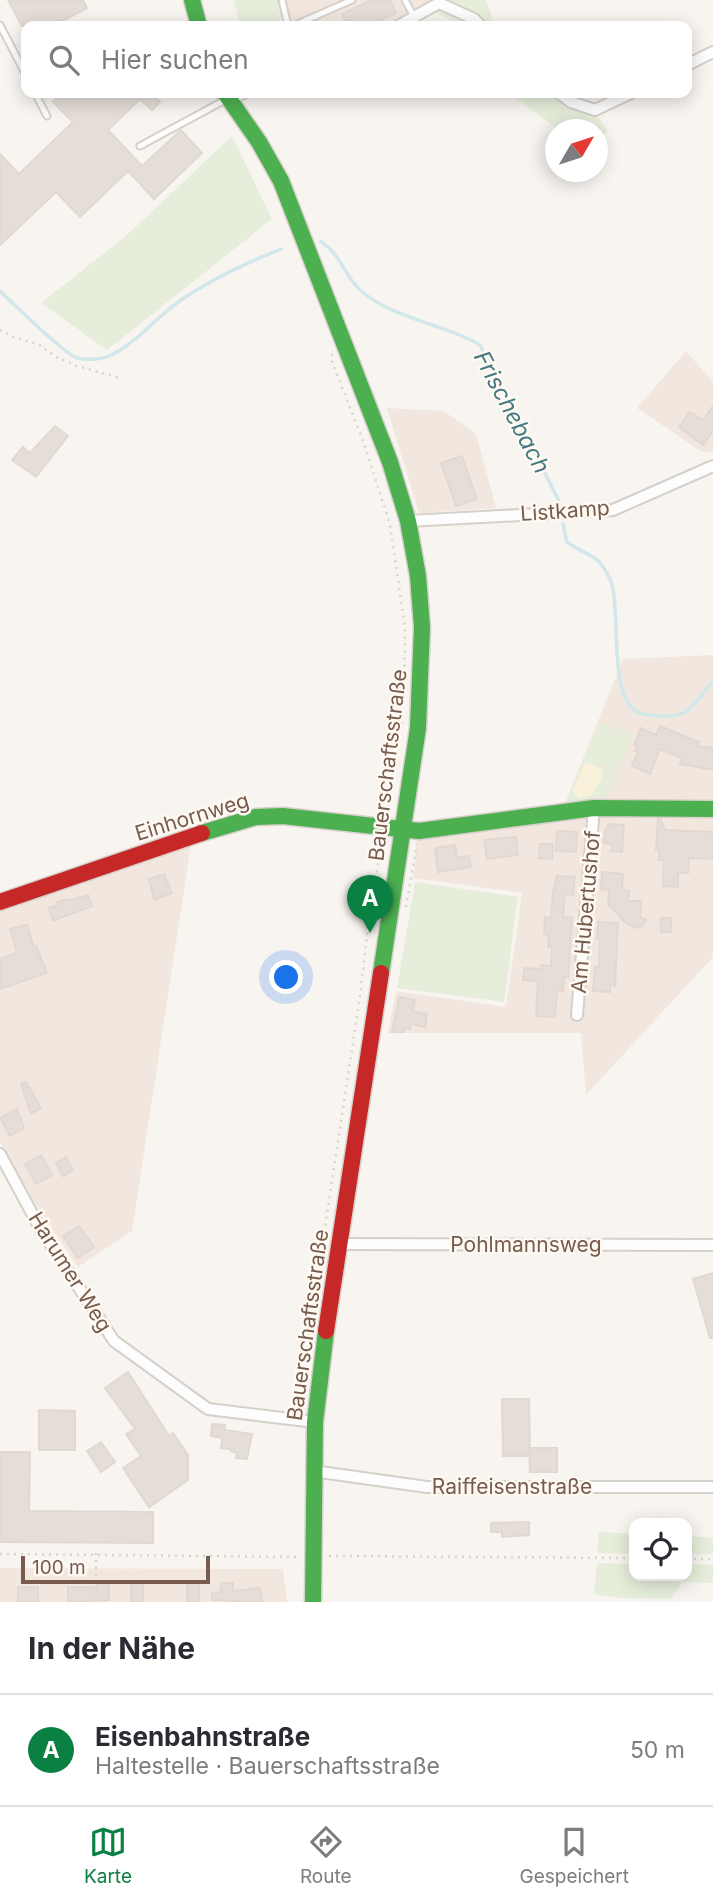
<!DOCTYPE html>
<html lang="de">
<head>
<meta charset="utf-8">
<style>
	body { margin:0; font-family:Inter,sans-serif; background:#f7f7f7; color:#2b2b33 }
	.controls { position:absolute; right:21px; bottom:21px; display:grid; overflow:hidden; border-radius:14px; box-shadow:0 4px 18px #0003 }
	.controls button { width:63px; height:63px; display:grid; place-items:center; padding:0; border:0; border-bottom:2px solid #e1e1e2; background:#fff; color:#2b2b33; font:35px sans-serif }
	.compass { position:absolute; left:545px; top:119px; width:63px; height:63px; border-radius:50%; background:#fff; box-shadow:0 4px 18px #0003; rotate:51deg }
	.scale { position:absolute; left:21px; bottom:18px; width:189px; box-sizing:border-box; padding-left:7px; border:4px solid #775c4e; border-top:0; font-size:19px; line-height:24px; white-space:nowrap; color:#775c4e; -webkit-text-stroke:5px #fef9f2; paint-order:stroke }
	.you { position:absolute; left:287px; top:978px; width:24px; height:24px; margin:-18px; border:5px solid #fff; border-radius:50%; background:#1a73e8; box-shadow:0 0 0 10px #1a73e833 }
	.badge { display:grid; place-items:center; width:46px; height:46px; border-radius:50%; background:#0b8043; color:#fff; font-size:23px; font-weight:700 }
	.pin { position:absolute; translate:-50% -58px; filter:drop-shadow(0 2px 4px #0008) }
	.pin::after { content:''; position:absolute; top:37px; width:24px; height:21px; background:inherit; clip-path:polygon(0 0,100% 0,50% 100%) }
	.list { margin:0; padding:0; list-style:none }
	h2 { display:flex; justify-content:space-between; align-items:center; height:91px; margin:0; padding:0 28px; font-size:30px }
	h2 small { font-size:23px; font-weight:400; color:#7c7c81 }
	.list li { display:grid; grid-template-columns:46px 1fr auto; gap:21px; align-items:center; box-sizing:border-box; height:112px; padding:0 28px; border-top:2px solid #e1e1e2 }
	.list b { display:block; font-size:26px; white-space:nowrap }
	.list p { margin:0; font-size:23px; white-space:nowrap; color:#7c7c81 }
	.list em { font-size:23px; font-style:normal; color:#7c7c81 }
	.icon { flex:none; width:38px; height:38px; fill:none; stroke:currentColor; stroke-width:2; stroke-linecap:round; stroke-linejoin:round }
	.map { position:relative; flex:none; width:713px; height:1602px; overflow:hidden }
	.search { position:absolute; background:#fff; box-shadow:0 4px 18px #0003; left:21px; right:21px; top:21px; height:77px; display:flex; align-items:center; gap:18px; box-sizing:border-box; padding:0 24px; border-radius:14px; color:#7c7c81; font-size:26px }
	.sheet { height:203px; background:#fff }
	nav { display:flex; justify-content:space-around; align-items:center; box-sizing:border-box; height:98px; border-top:2px solid #e1e1e2; background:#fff; font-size:19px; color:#7c7c81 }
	nav a { display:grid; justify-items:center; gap:4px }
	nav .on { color:#0b8043 }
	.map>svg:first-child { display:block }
	.residential { fill:#f1e7de }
	.green { fill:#e6eedb }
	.sand { fill:#f9f1da }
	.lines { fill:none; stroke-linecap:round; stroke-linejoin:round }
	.stream { stroke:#d1e7e9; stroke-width:3.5 }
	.building { fill:#e5ddd7; stroke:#e1d8d2; stroke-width:2 }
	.lane-casing { stroke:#d5d0ca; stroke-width:9 }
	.street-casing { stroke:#d5d0ca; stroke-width:14 }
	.fast-casing { stroke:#d8d1cb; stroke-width:19 }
	.jam-casing { stroke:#d8d1cb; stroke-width:19 }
	.path { stroke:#dad4d0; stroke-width:2.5; stroke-dasharray:2 5; stroke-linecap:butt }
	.lane { stroke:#fefdfd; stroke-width:5 }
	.street { stroke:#fefdfd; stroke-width:10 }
	.fast { stroke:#4caf50; stroke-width:16 }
	.jam { stroke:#c62828; stroke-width:16 }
	.labels { text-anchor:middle; stroke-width:5; stroke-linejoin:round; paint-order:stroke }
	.street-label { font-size:21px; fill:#775c4e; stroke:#fef9f2 }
	.water-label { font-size:23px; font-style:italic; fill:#457982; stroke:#fef9f2 }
</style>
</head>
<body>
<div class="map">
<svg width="713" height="1602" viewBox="0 0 713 1602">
	<rect width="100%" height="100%" fill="#f8f4f0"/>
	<path class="residential" d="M281 0H437L390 26H283L284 14Z
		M686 351 713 382V452H702L637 408Z
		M387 408 444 411 476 434 496 508 419 513Z
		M713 655V957L586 1095 581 1033H388L396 991 506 1007 522 893 413 878 417 839 558 821 623 659Z
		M191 844 132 1231 78 1267 27 1191 0 1142V908Z
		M0 1568 283 1569 287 1602H0Z"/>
	<path class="green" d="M234 0H279L282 14 279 26H240Z
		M445 0H486L493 20 499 26H462L435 12Z
		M509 93H558L569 105 597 116 607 130 599 145 598 144V130L557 129Z
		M232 136 272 219 107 350 41 303 127 235Z
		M600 721 633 736 605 799 567 803Z
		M415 882 518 897 504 1002 397 988Z
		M599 1532 634 1534V1554L597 1553Z
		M687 1536 713 1538V1554H687Z
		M597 1563 634 1564V1576H687V1564L713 1565V1583L683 1582 670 1599 620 1598 594 1594Z"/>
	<path class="sand" d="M585 762 601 768 603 775 593 794 579 799 573 791Z"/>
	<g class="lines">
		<path class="stream" d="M321 241C325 245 330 248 333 252 344 265 348 280 361 291 396 320 442 323 480 345L559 501
			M0 291C13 303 64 354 77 358 86 360 100 360 109 356 136 344 156 317 181 300 212 279 246 263 281 249
			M563 524 567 542C588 558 597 551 610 579 622 604 607 700 638 712 642 714 649 715 653 715 689 721 692 706 713 681"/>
	</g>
	<path class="building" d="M8 0H83L87 8 53 26H22Z
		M371 0H390L396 13 368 26H348L342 14Z
		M61 93H119L124 98 129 93H151L160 102 152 110 140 99 108 130 142 166 181 130 202 153 154 199 128 171 80 217 56 192 0 245V154L19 174 73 122 53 102Z
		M713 406V431L703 445 679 427 690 412 703 420Z
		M55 426 68 436 36 477 12 460 23 447 30 453Z
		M462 456 477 499 456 506 441 463Z
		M660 726 699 742 698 746 713 748V770L680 764 682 758 660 749 650 774 632 766 638 752 635 751 637 746 634 745 641 728 656 735Z
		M658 819H660L665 830 713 832V859L689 858 688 873H678V887L663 886 664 860H659V850H656Z
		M608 824 624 825 622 852 611 851 612 844 604 843 605 830H608Z
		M557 831 577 832 576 852 556 851Z
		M516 837 518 855 487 859 484 840Z
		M540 844H553L552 859 539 858Z
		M455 845 457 858 469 856 471 867 438 872 435 848Z
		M602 872 623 874 622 890 629 891 628 901H641L640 917 646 920 642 926 635 928 624 921 608 904 609 890 601 889Z
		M164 874 172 893 154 900 149 879Z
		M557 876 575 877 573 895 565 894 563 917 572 918 568 977H564L563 991 557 990 555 1017 536 1016 538 981 523 980 524 968 540 969 541 965 551 966 552 947H548L549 935 544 934 545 917 551 918 553 893Z
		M88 895 92 906 53 921 49 908 58 905 57 902 67 899 68 901Z
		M661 918H671V932H661Z
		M598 922 618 923 615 986 610 985V992L593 991 595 967H599L600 939H597Z
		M27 925 34 947 36 946 47 973 0 989V959L17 953 10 929Z
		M399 997 415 1000 413 1011 427 1014 425 1027 411 1024 410 1029 405 1028 404 1032H392Z
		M26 1082 41 1108 31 1114 21 1084Z
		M17 1109 24 1128 10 1136 0 1118Z
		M41 1155 52 1175 36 1184 25 1164Z
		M66 1157 73 1170 63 1176 56 1163Z
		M79 1226 94 1247 78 1258 63 1236Z
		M713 1273V1338H710L693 1279Z
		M128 1372 169 1436 173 1433 188 1455V1480L149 1507 123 1468 141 1456 126 1434 135 1429 105 1388Z
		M502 1399H529L530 1456H503Z
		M39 1410 75 1411V1450H39Z
		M212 1424 225 1425 224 1430 252 1434 247 1459 236 1458 237 1453 231 1451V1449L221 1448 222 1438 211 1436Z
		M101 1442 115 1462 101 1472 87 1451Z
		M529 1448H557V1472H530Z
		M0 1452H30L29 1511 153 1512V1543L0 1542Z
		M529 1522V1535L502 1537V1532H491V1523Z
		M97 1583H109V1600L68 1602V1587H97Z
		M131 1583H143V1602H131Z
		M187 1583H199V1602H187Z
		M221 1583H233V1591L260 1588 262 1602 212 1600V1593L221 1592Z
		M18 1587H38V1602H18Z"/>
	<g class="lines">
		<defs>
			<path id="lane" d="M282 0 288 26
				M405 0 414 17
				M0 25 26 75
				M293 26 352 0
				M35 93 47 116
				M140 146 225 100"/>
			<path id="street" d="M398 26 439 3 474 19 481 26
				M687 65 713 52
				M559 93 571 102 595 110 631 93
				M228 99 244 93
				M408 521 613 510 713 466
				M577 1015 594 808
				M0 1154 41 1230 114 1341 208 1409 315 1422
				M339 1244 713 1245
				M313 1471 427 1487H713"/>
			<path id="fast" d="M192 0 199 26
				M225 93 259 142 281 181 390 462 408 521 418 576 422 627 418 728 381 973
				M202 833 256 817 283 816 419 831 594 808 713 809
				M313 1602 315 1422 326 1331"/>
			<path id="jam" d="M0 902 202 833
				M326 1331 381 973"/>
		</defs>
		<use href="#lane" class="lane-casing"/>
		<use href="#street" class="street-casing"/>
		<use href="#fast" class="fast-casing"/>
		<use href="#jam" class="jam-casing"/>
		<path class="path" d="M0 330 15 338 38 344 56 357 77 366 123 379
			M332 354 331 359 363 441 390 524 405 628 404 696
			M387 814 403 714
			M406 907 417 844
			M307 1364 306 1353 360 996 370 910 382 841
			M96 1553V1602
			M0 1554 301 1557
			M329 1556 634 1558
			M687 1559H713"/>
		<use href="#lane" class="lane"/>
		<use href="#street" class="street"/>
		<use href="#fast" class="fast"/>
		<use href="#jam" class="jam"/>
	</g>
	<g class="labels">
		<g class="street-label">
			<text transform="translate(565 511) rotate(-4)" y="7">Listkamp</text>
			<text transform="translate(388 765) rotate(-83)" y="7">Bauerschaftsstraße</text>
			<text transform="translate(192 817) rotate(-17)" y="7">Einhornweg</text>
			<text transform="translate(586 912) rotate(-85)" y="7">Am Hubertushof</text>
			<text x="526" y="1252">Pohlmannsweg</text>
			<text transform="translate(70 1272) rotate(58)" y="7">Harumer Weg</text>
			<text transform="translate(308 1325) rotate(-82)" y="7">Bauerschaftsstraße</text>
			<text x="512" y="1494">Raiffeisenstraße</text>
		</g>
		<g class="water-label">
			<text transform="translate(512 412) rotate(62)" y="8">Frischebach</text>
		</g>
	</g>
</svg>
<div class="controls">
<button><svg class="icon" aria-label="locate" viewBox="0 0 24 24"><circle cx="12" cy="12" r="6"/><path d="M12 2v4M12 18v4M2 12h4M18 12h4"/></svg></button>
</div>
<svg class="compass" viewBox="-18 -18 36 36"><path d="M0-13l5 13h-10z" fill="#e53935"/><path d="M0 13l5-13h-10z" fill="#7c7c81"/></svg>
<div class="scale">100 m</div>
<div class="you"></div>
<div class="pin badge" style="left:370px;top:933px">A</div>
<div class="search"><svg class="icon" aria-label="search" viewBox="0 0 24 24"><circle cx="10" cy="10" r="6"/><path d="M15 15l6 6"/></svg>Hier suchen</div>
</div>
<section class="sheet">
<h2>In der Nähe<small></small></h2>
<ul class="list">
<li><span class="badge">A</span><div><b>Eisenbahnstraße</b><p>Haltestelle · Bauerschaftsstraße</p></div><em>50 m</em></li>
</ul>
</section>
<nav>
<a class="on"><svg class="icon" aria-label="map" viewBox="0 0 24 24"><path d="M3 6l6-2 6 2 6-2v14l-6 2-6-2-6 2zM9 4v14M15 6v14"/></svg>Karte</a>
<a><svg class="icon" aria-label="directions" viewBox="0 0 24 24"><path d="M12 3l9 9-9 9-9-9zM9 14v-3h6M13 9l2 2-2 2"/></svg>Route</a>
<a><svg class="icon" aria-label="saved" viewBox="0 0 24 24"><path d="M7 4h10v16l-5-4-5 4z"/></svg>Gespeichert</a>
</nav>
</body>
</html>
